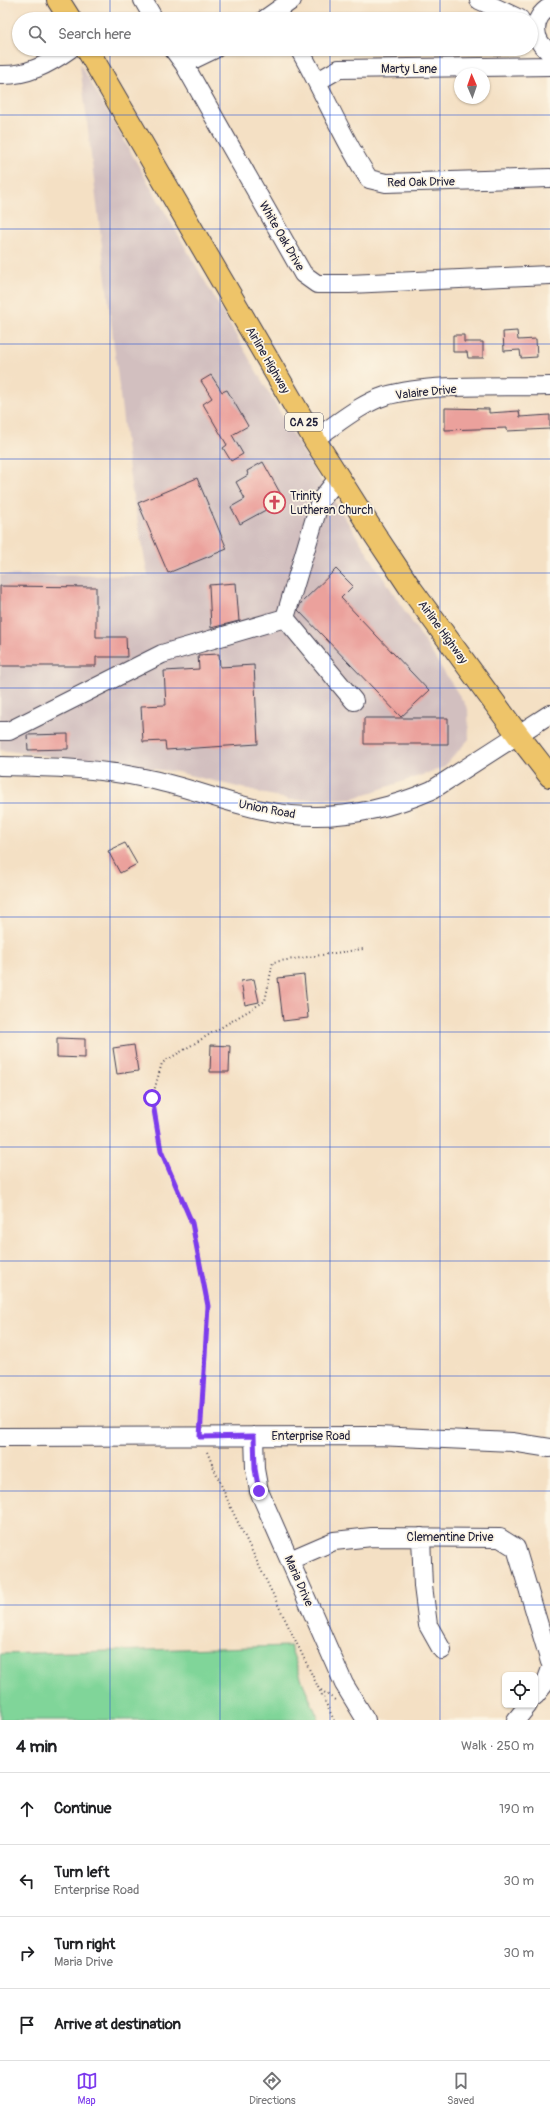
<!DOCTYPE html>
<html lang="en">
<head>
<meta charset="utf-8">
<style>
	body { margin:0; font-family:Pangolin,sans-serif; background:#f2f2f2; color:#202124 }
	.controls { position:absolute; right:12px; bottom:12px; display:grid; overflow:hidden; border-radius:6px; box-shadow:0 1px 3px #0004 }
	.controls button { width:36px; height:36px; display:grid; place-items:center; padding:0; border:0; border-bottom:1px solid #e0e0e0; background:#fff; color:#202124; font:20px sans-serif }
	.compass { position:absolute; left:454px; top:68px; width:36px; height:36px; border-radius:50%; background:#fff; box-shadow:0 1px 3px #0004; rotate:358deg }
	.stop { position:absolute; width:12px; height:12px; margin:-9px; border:3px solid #7c3aed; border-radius:50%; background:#fff }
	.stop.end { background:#7c3aed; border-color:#fff; box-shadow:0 1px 4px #0008 }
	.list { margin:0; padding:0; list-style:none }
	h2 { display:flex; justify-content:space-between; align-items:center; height:52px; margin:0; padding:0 16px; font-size:17px }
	h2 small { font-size:13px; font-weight:400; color:#757577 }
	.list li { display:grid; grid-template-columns:26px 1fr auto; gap:12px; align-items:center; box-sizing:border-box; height:72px; padding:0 16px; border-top:1px solid #e0e0e0 }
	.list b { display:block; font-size:15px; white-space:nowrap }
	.list p { margin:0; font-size:13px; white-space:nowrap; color:#757577 }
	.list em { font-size:13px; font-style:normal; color:#757577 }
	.icon { flex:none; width:22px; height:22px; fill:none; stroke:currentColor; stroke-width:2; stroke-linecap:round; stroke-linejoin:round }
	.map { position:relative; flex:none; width:550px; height:1720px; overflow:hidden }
	.search { position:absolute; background:#fff; box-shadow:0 1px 3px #0004; left:12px; right:12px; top:12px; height:44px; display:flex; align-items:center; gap:10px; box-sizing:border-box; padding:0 14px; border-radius:22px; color:#757577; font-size:15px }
	.sheet { height:340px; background:#fff }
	nav { display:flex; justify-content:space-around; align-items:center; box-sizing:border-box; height:56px; border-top:1px solid #e0e0e0; background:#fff; font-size:11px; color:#757577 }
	nav a { display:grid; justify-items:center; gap:2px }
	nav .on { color:#7c3aed }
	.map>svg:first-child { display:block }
	.industrial { fill:#d2bfbf }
	.green { fill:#80d599; stroke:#517c6a }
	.building { fill:#eba19c }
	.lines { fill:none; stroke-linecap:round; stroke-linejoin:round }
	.minor-casing { stroke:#423e50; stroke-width:20 }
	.major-casing { stroke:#423e50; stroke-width:24 }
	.path { stroke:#423e50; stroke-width:2; stroke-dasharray:1 3; stroke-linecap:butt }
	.minor { stroke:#fff; stroke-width:18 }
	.major { stroke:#eec469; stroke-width:22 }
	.route { stroke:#7c3aed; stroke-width:5 }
	.grid { fill:none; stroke:#1d4ed8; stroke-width:1; stroke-opacity:0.55 }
	.labels { text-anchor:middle; stroke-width:3.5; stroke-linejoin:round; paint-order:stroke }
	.shield { fill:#fcf5e5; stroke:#63616e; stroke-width:1 }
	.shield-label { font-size:11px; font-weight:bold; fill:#22223b }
	.street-label { font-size:12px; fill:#22223b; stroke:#fcf5e5 }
	.poi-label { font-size:12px; fill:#22223b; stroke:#fcf5e5; text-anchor:start }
</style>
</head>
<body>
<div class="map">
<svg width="550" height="1720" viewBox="0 0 550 1720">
	<rect width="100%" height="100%" fill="#fcf5e5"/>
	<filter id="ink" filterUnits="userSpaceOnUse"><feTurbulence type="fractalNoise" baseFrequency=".025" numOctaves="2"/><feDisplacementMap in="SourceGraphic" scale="8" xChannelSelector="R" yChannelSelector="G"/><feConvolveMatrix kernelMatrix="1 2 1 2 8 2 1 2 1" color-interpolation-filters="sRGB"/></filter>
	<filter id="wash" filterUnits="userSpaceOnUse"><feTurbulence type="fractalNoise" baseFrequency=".012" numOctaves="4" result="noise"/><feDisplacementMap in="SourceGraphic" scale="16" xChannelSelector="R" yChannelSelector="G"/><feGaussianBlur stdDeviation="0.9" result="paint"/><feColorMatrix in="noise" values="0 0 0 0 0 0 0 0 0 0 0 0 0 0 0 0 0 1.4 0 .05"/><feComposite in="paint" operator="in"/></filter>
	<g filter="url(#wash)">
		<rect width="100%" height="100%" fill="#f4e0c4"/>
		<path class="industrial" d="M80 64 307 459 468 709 469 739 443 768 354 798 290 800 177 772 0 750V575L148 576 131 486Z"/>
		<path class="green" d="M290 1646 303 1683 319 1720H0V1654Z"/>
		<g id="blocks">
			<path class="building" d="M517 331 518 340 536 339 537 357 521 358 520 350 504 351 503 332Z
				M453 335H464V342H483V358H468L467 352H453Z
				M211 375 222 392 227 390 248 426 232 435 243 454 231 461 223 448 227 445 203 404 212 398 201 381Z
				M445 408 489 409V413L519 411 520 417 550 415V429L507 431V428L445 430Z
				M263 462 284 500 240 524 231 507 245 499 236 482 248 475 247 471Z
				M197 478 227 549 168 573 138 503Z
				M336 569 353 586 341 598 429 691 401 717 298 610 301 603Z
				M236 583 239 621 211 628 209 585Z
				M0 586 96 587V637H126L127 657H96V666H0Z
				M219 654 220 667 254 665 258 744 166 750 165 741 143 742 141 706 166 705 164 671 199 669 198 655Z
				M364 718H448V744H364Z
				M68 734V749L28 750 27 735Z
				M125 843 137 864 120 873 108 851Z
				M304 975 308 1018 283 1021 278 978Z
				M254 979 259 1002 245 1005 241 981Z
				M57 1038 85 1039V1058L57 1057Z
				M134 1045 138 1071 117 1074 113 1048Z
				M211 1045 230 1046 229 1072H210Z"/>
		</g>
	</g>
	<g filter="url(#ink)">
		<use href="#blocks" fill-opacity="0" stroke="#423e50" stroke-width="1"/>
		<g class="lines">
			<defs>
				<path id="minor" d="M143 0 154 19
					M479 0 520 19
					M550 7C531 18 532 41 550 52
					M265 19 292 0
					M173 49 184 64 303 274 317 284H349L550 275
					M299 49C324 92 342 138 369 179L386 183 550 178
					M184 64 215 49
					M0 75C27 76 49 64 70 49
					M318 81 339 69 550 66
					M314 439C336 425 360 404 385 396 431 383 501 387 550 386
					M285 618 354 701
					M0 731H9L162 654 285 618 320 501 339 477
					M0 766C48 767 97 768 144 778 186 786 225 803 267 811 324 823 379 813 432 790L550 714
					M254 1436 255 1469 259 1491 344 1684 366 1720
					M0 1437 377 1436 512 1442 550 1448
					M421 1537 423 1586 428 1625 442 1650
					M290 1560 334 1541 372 1537 500 1538 516 1548 550 1662
					M535 1696 546 1682 550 1671
					M516 1720 528 1705"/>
				<path id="major" d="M58 0 70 19
					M87 49 314 439 375 535 411 589 518 735 550 776"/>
			</defs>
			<use href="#minor" class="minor-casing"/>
			<use href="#major" class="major-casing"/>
			<path class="path" d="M201 1423 208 1305 192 1223 161 1151 152 1098 162 1063 265 1001 273 962 363 949
				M207 1452 231 1508 334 1720
				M321 1690 335 1700"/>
			<use href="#minor" class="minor"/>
			<use href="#major" class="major"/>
		</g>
	</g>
	<g class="lines" filter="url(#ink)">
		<path class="route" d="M152 1098 161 1151 192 1223 208 1306 200 1437 254 1436 255 1469 259 1491"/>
	</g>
	<path class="grid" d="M110 0V19M220 0V19M330 0V19M440 0V19M110 49V1720M220 49V1720M330 49V1720M440 49V1720M0 115H550M0 229H550M0 344H550M0 459H550M0 573H550M0 688H550M0 803H550M0 917H550M0 1032H550M0 1147H550M0 1261H550M0 1376H550M0 1491H550M0 1605H550"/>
	<defs>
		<symbol id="church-ring" viewBox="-11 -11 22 22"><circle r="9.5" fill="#fcf5e5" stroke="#d1495b" stroke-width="1.5"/><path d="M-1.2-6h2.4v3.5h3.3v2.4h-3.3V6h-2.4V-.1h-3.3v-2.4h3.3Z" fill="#d1495b"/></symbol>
	</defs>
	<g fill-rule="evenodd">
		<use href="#church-ring" x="262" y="490" width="25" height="25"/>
	</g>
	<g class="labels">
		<rect class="shield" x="285" y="413" width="38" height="18" rx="3"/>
		<g class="shield-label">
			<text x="304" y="426">CA 25</text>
		</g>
		<g class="street-label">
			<text x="409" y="73">Marty Lane</text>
			<text transform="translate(421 182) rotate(-1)" y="4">Red Oak Drive</text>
			<text transform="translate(282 236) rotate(60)" y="4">White Oak Drive</text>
			<text transform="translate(268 360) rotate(60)" y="4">Airline Highway</text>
			<text transform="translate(426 392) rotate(-6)" y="4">Valaire Drive</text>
			<text transform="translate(443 632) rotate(54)" y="4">Airline Highway</text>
			<text transform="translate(267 809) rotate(11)" y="4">Union Road</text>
			<text x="311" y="1440">Enterprise Road</text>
			<text x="450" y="1541">Clementine Drive</text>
			<text transform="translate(299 1581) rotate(66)" y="4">Maria Drive</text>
		</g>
		<g class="poi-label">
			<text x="290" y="500">Trinity<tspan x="290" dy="14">Lutheran Church</tspan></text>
		</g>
	</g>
</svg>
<div class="controls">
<button><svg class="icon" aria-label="locate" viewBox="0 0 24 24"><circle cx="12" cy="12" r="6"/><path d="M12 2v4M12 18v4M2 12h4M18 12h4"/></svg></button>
</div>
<svg class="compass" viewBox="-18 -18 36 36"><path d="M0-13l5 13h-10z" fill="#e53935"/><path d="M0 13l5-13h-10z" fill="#757577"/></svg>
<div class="stop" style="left:152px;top:1098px"></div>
<div class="stop end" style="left:259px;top:1491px"></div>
<div class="search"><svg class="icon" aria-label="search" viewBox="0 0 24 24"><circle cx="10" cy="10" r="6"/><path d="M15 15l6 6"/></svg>Search here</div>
</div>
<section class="sheet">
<h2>4 min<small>Walk · 250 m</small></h2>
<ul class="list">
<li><svg class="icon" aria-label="ahead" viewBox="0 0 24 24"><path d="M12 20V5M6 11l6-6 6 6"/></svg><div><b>Continue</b></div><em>190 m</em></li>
<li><svg class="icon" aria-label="left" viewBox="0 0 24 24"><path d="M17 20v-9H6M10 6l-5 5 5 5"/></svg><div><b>Turn left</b><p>Enterprise Road</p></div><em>30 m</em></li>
<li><svg class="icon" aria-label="right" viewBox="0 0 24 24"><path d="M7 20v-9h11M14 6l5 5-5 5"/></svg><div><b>Turn right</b><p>Maria Drive</p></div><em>30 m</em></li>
<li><svg class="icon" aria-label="arrive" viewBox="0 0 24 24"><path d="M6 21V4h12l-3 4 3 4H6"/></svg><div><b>Arrive at destination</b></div></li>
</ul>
</section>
<nav>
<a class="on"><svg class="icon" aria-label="map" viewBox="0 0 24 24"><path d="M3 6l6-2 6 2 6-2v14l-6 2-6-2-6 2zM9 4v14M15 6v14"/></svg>Map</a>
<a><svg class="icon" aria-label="directions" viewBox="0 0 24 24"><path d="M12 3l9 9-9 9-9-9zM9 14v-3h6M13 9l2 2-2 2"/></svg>Directions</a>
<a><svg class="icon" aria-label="saved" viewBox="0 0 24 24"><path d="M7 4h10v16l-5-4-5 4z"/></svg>Saved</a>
</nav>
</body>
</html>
